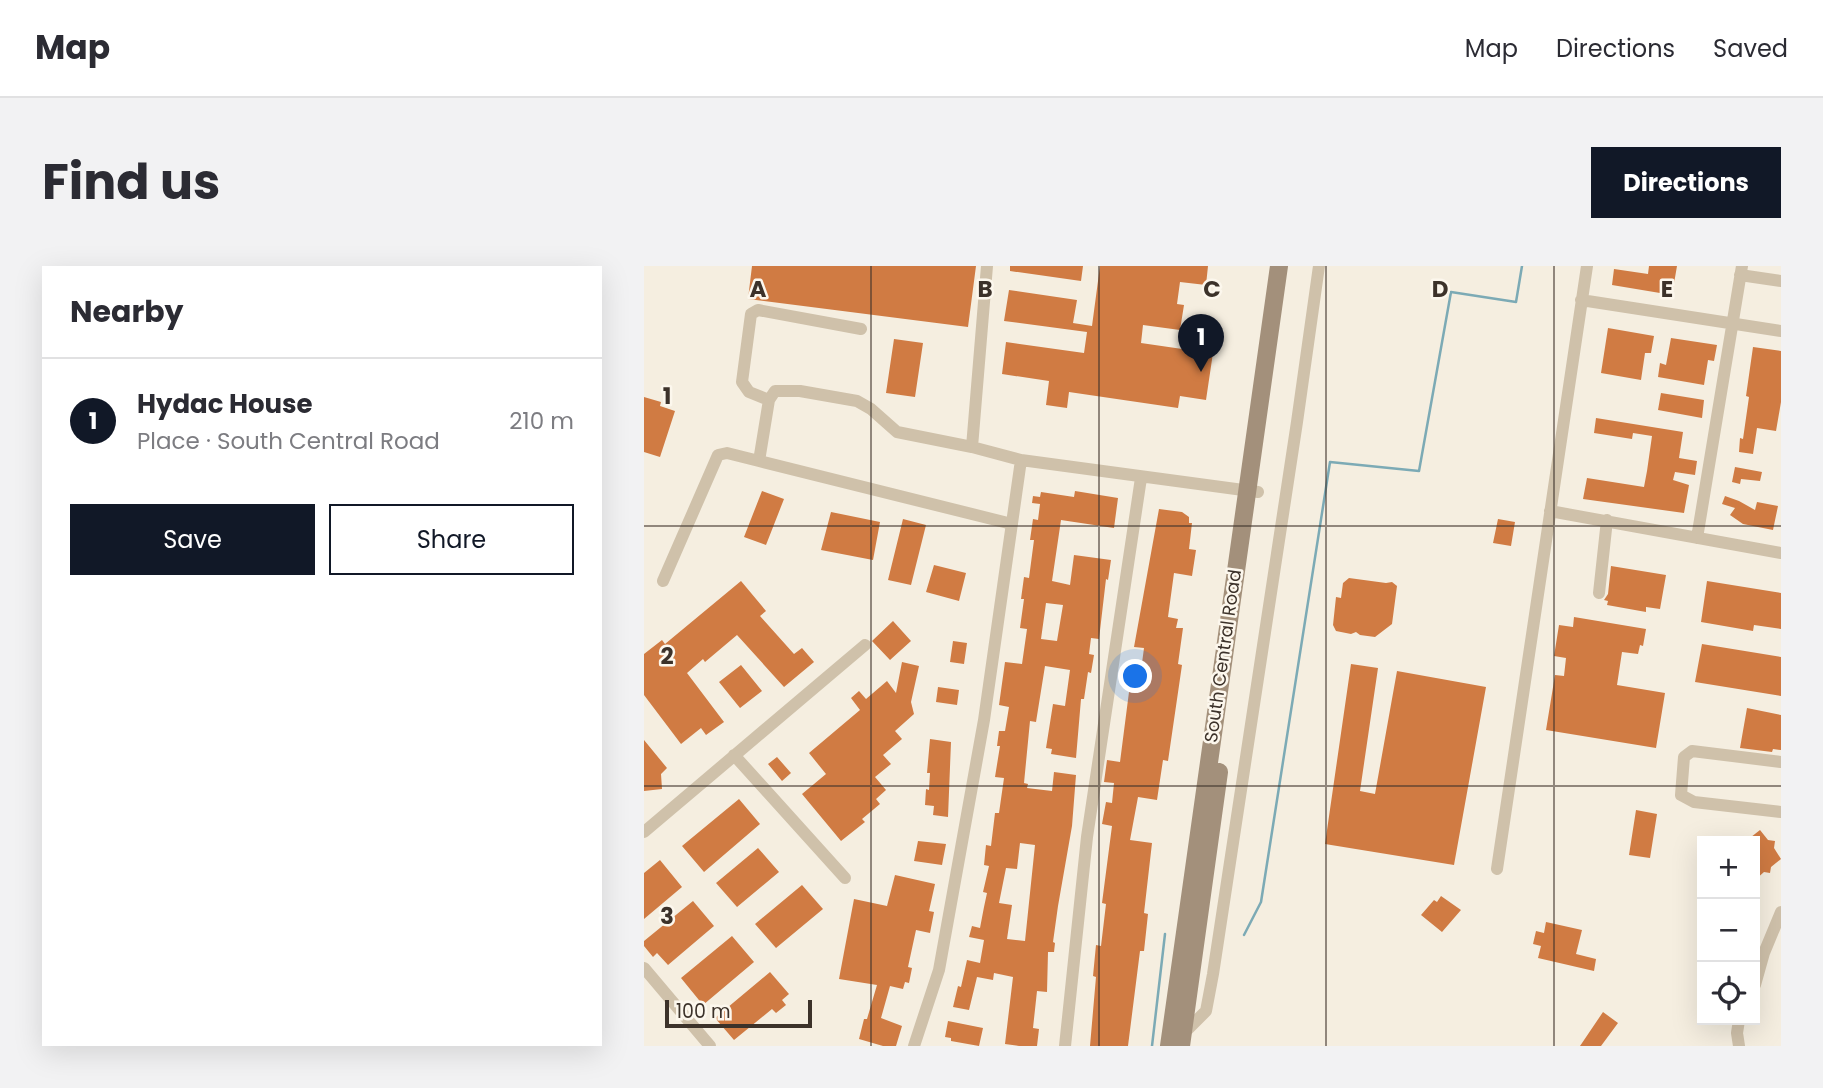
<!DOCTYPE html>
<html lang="en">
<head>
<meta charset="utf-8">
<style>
	body { margin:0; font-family:Poppins,sans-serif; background:#f2f2f3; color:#2b2b33 }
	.controls { position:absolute; right:21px; bottom:21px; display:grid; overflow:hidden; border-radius:0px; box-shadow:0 7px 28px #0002 }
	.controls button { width:63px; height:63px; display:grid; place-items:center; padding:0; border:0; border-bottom:2px solid #e1e1e2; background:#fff; color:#2b2b33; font:35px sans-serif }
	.scale { position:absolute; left:21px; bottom:18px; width:147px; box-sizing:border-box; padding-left:7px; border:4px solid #3c322a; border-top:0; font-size:19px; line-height:24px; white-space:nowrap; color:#3c322a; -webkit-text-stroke:5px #fcf7ed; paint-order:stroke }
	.you { position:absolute; left:492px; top:411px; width:24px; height:24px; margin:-18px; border:5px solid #fff; border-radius:50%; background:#1a73e8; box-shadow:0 0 0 10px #1a73e833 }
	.badge { display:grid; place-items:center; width:46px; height:46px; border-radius:50%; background:#111827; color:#fff; font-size:23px; font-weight:700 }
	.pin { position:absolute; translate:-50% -58px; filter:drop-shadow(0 2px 4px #0008) }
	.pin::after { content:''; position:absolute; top:37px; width:24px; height:21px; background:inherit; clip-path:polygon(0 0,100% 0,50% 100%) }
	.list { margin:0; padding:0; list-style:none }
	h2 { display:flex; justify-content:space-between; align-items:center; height:91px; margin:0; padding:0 28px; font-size:30px }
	h2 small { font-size:23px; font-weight:400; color:#7c7c81 }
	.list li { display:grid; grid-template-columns:46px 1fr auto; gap:21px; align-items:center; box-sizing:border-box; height:126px; padding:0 28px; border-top:2px solid #e1e1e2 }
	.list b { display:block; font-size:26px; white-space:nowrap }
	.list p { margin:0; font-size:23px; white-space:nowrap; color:#7c7c81 }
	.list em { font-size:23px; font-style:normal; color:#7c7c81 }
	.actions { display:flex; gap:14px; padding:21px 28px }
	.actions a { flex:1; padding:16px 0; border:2px solid #111827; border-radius:0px; text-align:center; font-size:24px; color:#111827 }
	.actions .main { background:#111827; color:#fff }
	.icon { flex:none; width:38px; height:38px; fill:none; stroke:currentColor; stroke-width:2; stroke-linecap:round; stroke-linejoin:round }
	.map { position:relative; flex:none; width:1137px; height:780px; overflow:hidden; border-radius:0px }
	header { display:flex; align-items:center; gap:42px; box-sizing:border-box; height:98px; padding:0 35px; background:#fff; border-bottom:2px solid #e1e1e2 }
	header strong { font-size:33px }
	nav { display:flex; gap:38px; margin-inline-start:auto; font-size:24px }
	.intro { display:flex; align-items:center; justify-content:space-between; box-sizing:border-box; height:168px; padding:0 42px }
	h1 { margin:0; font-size:49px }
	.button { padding:18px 32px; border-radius:0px; background:#111827; color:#fff; font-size:24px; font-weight:700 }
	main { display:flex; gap:42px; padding:0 42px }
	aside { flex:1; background:#fff; border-radius:0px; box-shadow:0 7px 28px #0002 }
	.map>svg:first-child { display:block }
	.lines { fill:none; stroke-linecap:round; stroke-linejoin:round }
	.stream { stroke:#7caab5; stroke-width:2.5 }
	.building { fill:#d07b43; fill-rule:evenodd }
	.street { stroke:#cfc1aa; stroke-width:12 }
	.secondary { stroke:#a3907b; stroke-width:18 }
	.grid { fill:none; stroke:#3c322a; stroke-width:2; stroke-opacity:0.55 }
	.labels { text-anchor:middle; stroke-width:5; stroke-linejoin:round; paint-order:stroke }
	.street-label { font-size:18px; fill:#3c322a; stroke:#fcf7ed }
	.grid-label { font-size:23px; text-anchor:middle; font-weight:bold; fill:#3c322a; stroke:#fcf7ed; stroke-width:5; stroke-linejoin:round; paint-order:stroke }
</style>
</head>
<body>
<header>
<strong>Map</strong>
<nav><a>Map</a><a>Directions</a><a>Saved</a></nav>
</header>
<div class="intro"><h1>Find us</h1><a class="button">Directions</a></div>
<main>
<aside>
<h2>Nearby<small></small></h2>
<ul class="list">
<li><span class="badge">1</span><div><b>Hydac House</b><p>Place · South Central Road</p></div><em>210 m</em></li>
</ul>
<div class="actions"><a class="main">Save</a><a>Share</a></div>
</aside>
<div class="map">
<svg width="1137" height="780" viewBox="0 0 1137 780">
	<rect width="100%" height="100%" fill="#f5eee0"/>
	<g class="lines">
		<path class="stream" d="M600 669 617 636 686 196 775 205 807 26 872 36 878 0
			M508 780 521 668"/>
	</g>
	<path class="building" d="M108 0H332L324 61 104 33Z
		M366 0H439L437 15 366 5Z
		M456 0H564L562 19 536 16 533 38 540 39 536 64 499 59 497 77 552 85 553 78 570 80 562 134 536 130 534 142 425 126 423 142 402 139 405 115 358 108 362 76 440 87 443 66 360 55 365 24 433 34 429 57 448 60Z
		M1005 0H1033L1028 29 968 19 970 3 1004 8Z
		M964 62 1010 70 1007 87H1001L997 114 957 107Z
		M1027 72 1073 79 1070 95 1064 94 1060 119 1014 111 1016 97 1022 99Z
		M250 73 279 77 271 131 242 127Z
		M1109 81 1137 85V136L1132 165 1113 162 1109 188 1095 186 1096 172 1099 173 1105 131 1102 130Z
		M1017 127 1060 134 1058 152 1014 144Z
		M0 131 17 136 16 140 31 145 16 191 0 186Z
		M952 152 1039 166 1035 192 1053 195 1051 209 1031 206 1029 214 1045 219 1040 247 939 233 943 212 1000 221 1003 205 1008 170 989 167 988 173 950 167Z
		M1091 201 1118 206 1116 215 1097 213 1096 218 1088 216Z
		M118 225 140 233 122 279 100 271Z
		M431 225 474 232 470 262 417 254 408 315 426 319 430 289 467 294 464 314 462 313 455 373 447 372 445 388 450 389 447 407 444 406 440 433H437L432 492 407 488 408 483 402 482 409 438 421 440 426 404 401 400 392 456 386 455 380 517 384 518 383 522 408 525 410 506 432 509 428 560 414 640 409 676 411 677 410 686H404L403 726 393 725 389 762 395 763 393 780H375L361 778 369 711 350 707 349 714 333 711 325 744 309 741 314 720 317 721 323 694 336 697 340 674 325 671 328 660 336 662 340 641 343 627 339 626 345 600 340 599 342 579 347 580 351 547H355L360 512 351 511 356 480H353L355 465H361L365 441 355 439 361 396 378 398 383 363 376 362 380 333H377L380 311 385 312 390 274H386L389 253 394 254 396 238 388 237 389 230 396 231 397 226 430 231ZM402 337 419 339 413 375 397 373ZM376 577 391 579 381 675 363 673 368 639 355 637 362 602 373 603Z
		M1081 230 1095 235 1111 244 1113 236 1134 240 1129 264 1099 258 1086 249 1091 242 1078 238Z
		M515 243 538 246 545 251V257H548L545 283 552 284 548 310 530 307 524 351 534 353 532 362H539L534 398 538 399 524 495 519 494 513 534 494 531 486 574 508 577 500 647 504 648 500 685H496L484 780H446L452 711 449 710 452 679 457 680 462 638 458 637 468 560 458 558 462 536 468 537 470 517 460 516 463 494 476 496 485 426 494 427 500 382 490 381Z
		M187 246 236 256 229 294 177 284Z
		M259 253 282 259 267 319 244 314Z
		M854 253 871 256 867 280 849 277Z
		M290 299 322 307 315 335 282 326Z
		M967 300 1022 309 1016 343 1002 341V346L963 339 964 335 960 334 964 328Z
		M705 312 742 317 748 316 753 320 748 358 731 371 716 369 712 366 707 368 692 365 689 359 692 331 697 332 699 317Z
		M97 315 122 345 116 350 150 388 158 382 170 396 140 421 93 369 61 396 59 393 43 407 80 456 62 469 57 462 37 478 0 429V388L18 374 21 378Z
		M1063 315 1137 327V363L1110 359 1109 365 1057 356Z
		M930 351 1002 363 999 380 996 379 994 388 978 386 973 419 1021 427 1012 482 902 464 911 409 920 410 922 392 910 390 915 359 929 361Z
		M249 355 267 375 246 394 228 375Z
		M309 375 323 377 320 398 306 396Z
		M1058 378 1137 391V430L1051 416Z
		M258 396 275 400 267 436 270 448 251 465 258 473 239 489 247 498 231 511 242 524 232 533 236 538 218 553 221 556 197 575 158 528 182 508 165 487 216 444 207 432 215 425 222 433 243 415 252 427Z
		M707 398 734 402 716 525 731 528 753 405 842 421 810 599 681 578Z
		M97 399 118 425 96 442 75 416Z
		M294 421 315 424 313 439 292 436Z
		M1103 442 1137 449V484L1129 483 1128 486 1096 482Z
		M286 473 307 476 304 551 289 549 290 540 281 539 282 523 285 524 286 507H283Z
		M0 474 23 502 17 508 18 523 0 525Z
		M133 491 147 507 138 515 124 498Z
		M95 533 116 558 60 606 38 580Z
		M992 544 1013 548 1006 592 985 589Z
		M1116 564 1124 574 1131 575 1130 582 1137 593 1127 601 1126 607 1120 606 1111 614V575H1102Z
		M274 575 302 578 298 599 270 595Z
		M114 582 135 606 93 641 72 617Z
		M16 594 38 621 0 653V607Z
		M251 609 291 618 285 645 290 646 286 667 272 664 264 701 268 702 265 717 261 716 259 723 246 720 237 752 258 760 252 780H239L215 773 220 753H223L233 719 195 713 210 633 243 640Z
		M158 619 179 643 132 682 111 658Z
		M797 630 817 644 798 666 777 649 790 634 793 636Z
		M49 635 70 660 24 699 13 687 9 691 0 680V675Z
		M902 656 938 664 932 688 952 693 950 705 894 692 897 680 889 678 892 665 900 667Z
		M88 670 110 696 59 739 37 712Z
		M126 706 145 728 138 734 142 739 132 747 128 743 90 774 71 752Z
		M959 746 974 757 957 780H936Z
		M304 755 339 762 335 780 307 775V772L301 771Z"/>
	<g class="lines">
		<path class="street" d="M343 0 328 181 377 194 614 226
			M1096 9 1137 15
			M937 34 1137 65
			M125 134 105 126 98 116 107 48 114 44 217 63
			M115 195 368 258
			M906 245 1137 287
			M1053 272 1098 0
			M19 315 74 189 83 187 115 195 125 134 131 125H156L213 135 227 143 253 166 328 181
			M955 327 963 254
			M90 489 201 612
			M1137 496 1048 485 1040 491 1037 529 1050 536 1137 546
			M0 566 221 379
			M853 603 943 0
			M0 702 66 780
			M1111 719 1120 687 1137 646
			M539 768 562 745 569 708 653 156 675 0
			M270 780 295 704 340 454 377 194
			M421 780 443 571 497 212
			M1095 780 1093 767 1095 754"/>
		<path class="secondary" d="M525 780 635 0
			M537 780 575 506"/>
	</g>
	<path class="grid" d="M227 0V780M455 0V780M682 0V780M910 0V780M0 260H1137M0 520H1137"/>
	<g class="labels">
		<g class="street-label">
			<text transform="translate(579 390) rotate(-82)" y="6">South Central Road</text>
		</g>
	</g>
	<g class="grid-label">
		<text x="114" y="31">A</text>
		<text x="341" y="31">B</text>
		<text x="568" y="31">C</text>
		<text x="796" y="31">D</text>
		<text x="1023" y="31">E</text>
		<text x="23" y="138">1</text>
		<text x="23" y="398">2</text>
		<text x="23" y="658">3</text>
	</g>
</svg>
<div class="controls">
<button>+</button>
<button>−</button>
<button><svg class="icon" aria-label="locate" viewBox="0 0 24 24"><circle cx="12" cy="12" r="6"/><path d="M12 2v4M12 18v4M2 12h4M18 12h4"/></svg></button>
</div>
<div class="scale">100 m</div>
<div class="you"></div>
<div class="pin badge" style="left:557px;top:106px">1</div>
</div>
</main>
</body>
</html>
